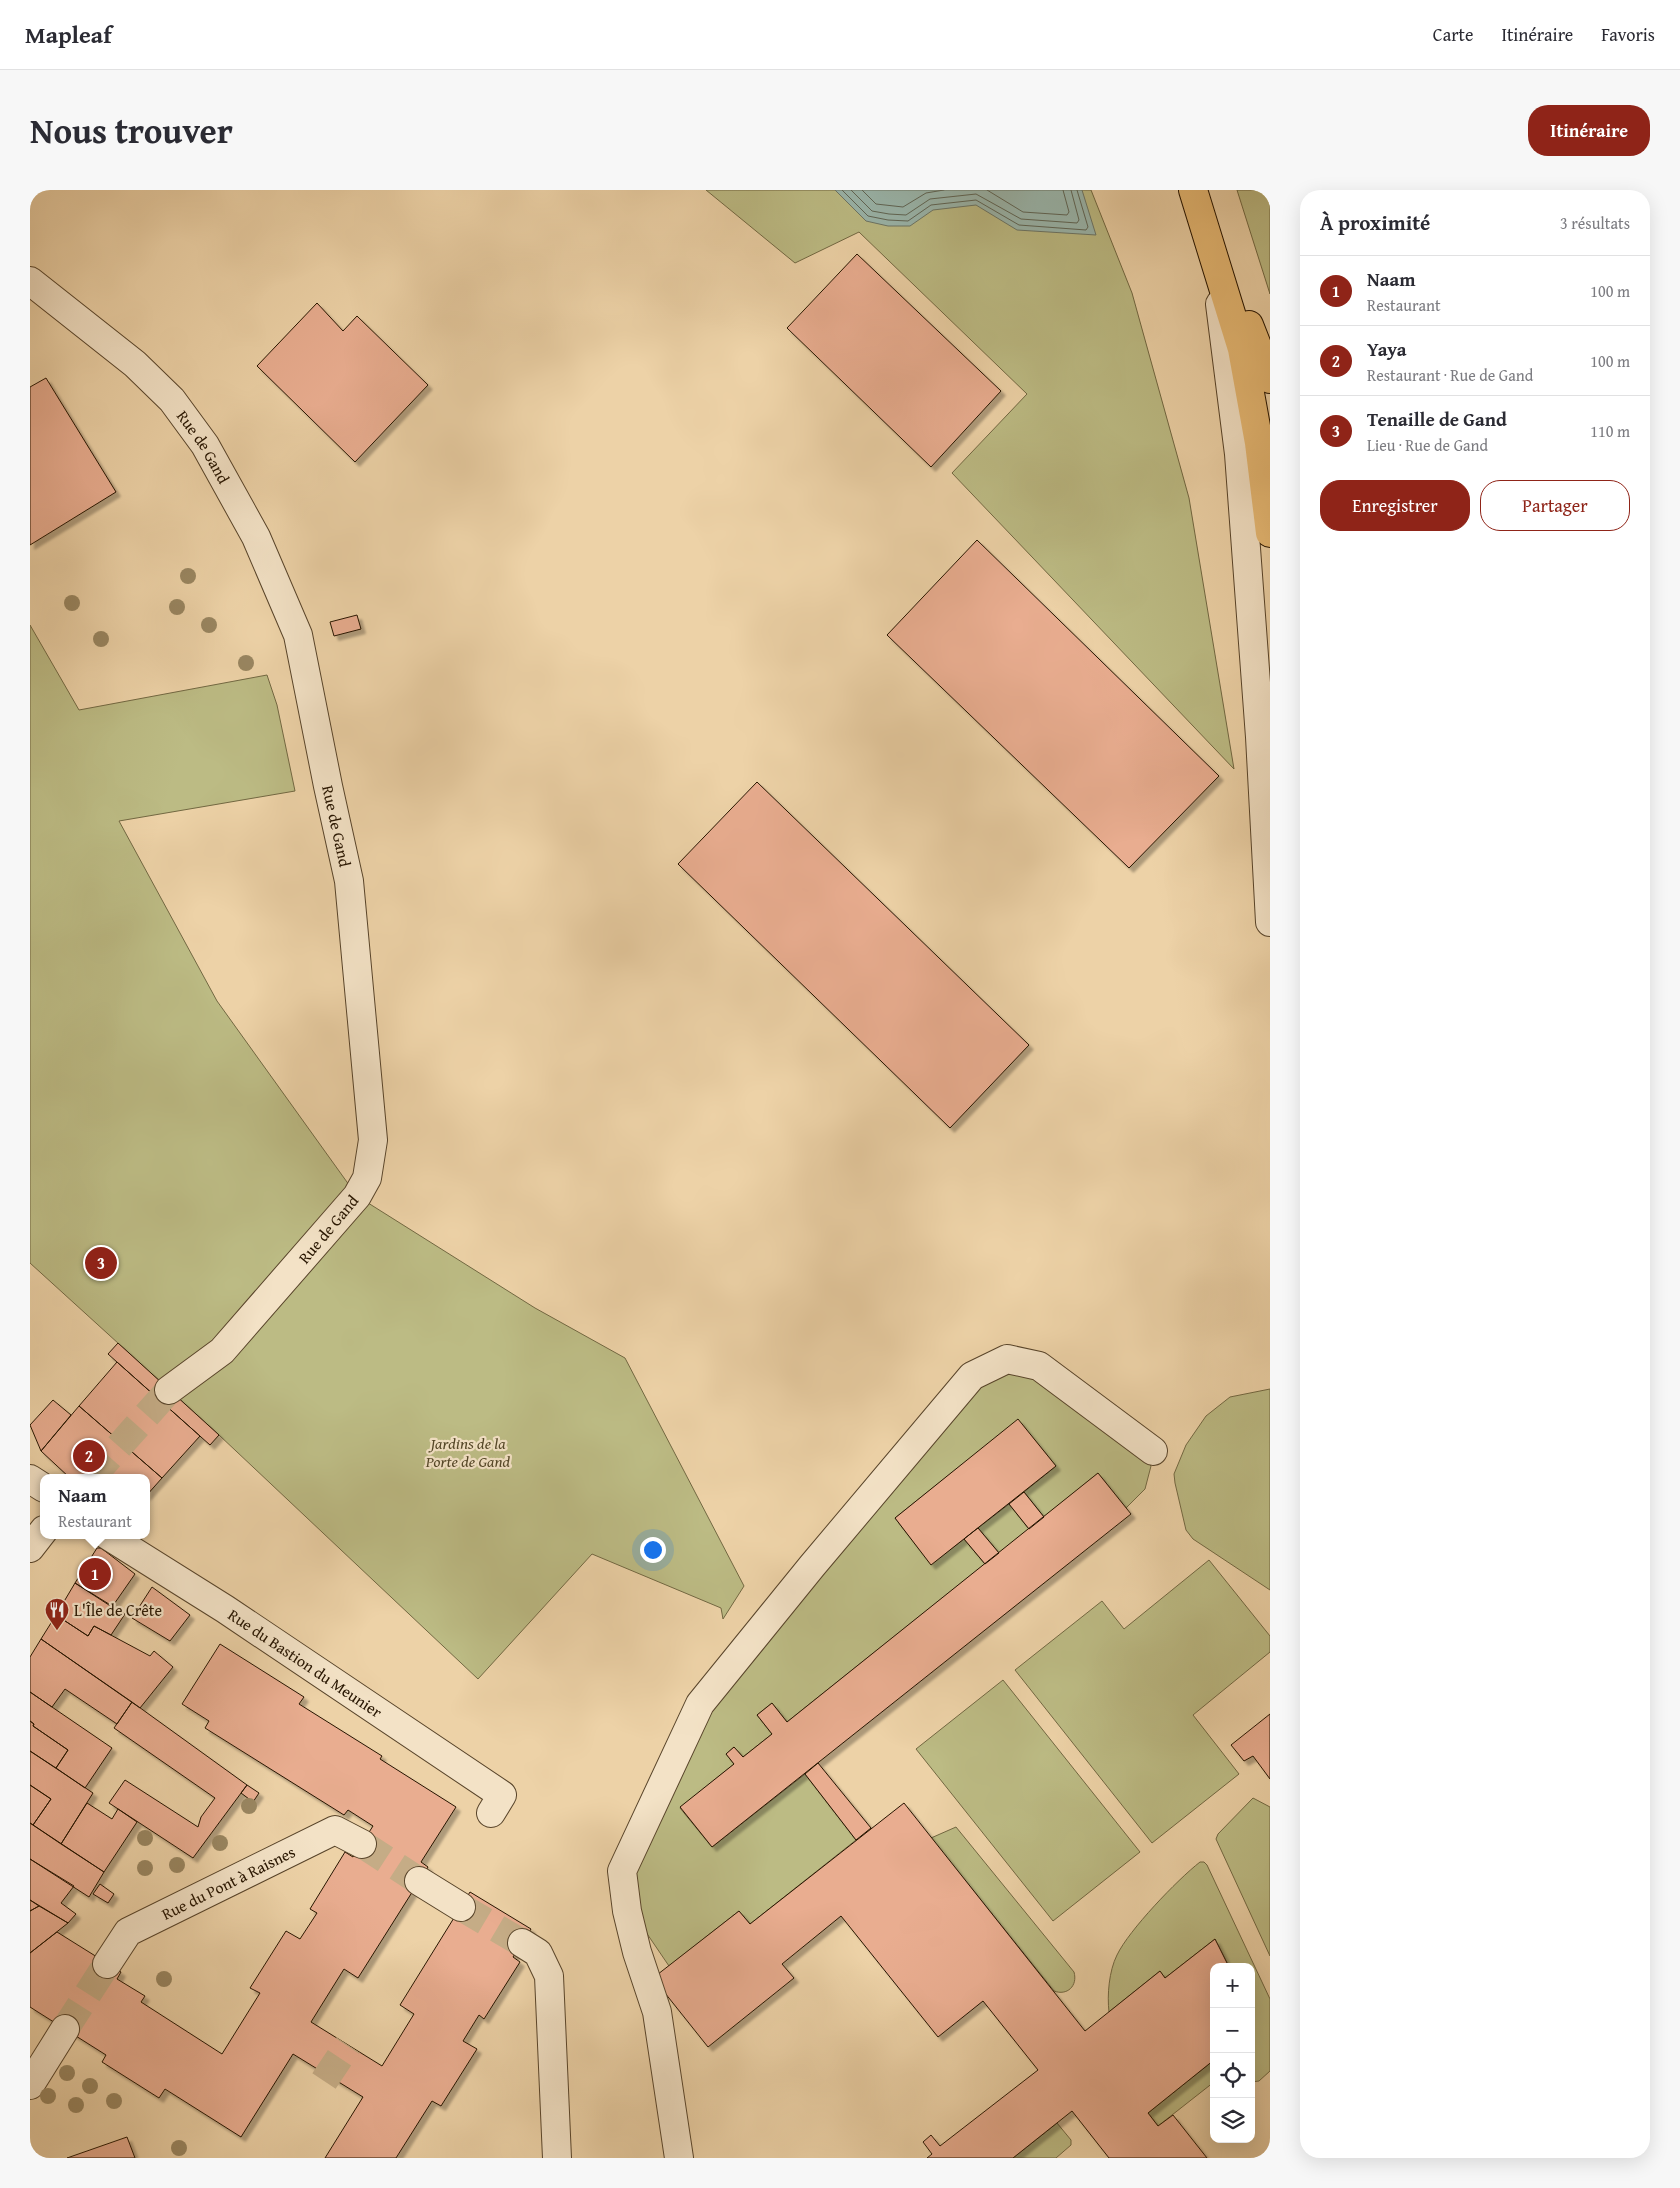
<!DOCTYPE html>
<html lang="fr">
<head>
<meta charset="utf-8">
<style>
	body { margin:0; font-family:"Gentium Book Plus",serif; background:#f7f7f7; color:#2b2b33 }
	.controls { position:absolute; right:15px; bottom:15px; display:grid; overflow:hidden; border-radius:10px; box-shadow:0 5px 20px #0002 }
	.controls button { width:45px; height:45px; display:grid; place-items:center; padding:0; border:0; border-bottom:1px solid #e1e1e2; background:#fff; color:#2b2b33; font:25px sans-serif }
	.you { position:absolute; left:622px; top:1359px; width:18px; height:18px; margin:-12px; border:4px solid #fff; border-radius:50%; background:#1a73e8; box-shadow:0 0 0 8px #1a73e833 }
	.badge { display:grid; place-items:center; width:32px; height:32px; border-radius:50%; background:#8f2418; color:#fff; font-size:16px; font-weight:700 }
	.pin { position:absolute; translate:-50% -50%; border:2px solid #fff; box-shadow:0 1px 5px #0006 }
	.popup { position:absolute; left:10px; top:1284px; width:110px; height:65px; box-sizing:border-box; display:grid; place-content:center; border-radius:10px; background:#fff; filter:drop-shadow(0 1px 4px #0005); font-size:16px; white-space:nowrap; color:#7c7c81 }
	.popup b { font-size:19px; color:#2b2b33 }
	.popup::after { content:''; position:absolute; left:50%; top:100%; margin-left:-10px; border:10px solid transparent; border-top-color:#fff }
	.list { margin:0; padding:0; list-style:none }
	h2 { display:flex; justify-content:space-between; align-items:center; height:65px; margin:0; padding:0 20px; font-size:21px }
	h2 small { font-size:16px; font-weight:400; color:#7c7c81 }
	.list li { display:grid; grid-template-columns:32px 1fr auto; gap:15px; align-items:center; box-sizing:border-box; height:70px; padding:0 20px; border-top:1px solid #e1e1e2 }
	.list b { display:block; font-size:19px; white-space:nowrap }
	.list p { margin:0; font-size:16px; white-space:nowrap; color:#7c7c81 }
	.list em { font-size:16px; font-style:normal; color:#7c7c81 }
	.actions { display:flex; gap:10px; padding:15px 20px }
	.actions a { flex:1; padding:11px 0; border:1px solid #8f2418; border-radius:20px; text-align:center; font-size:18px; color:#8f2418 }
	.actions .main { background:#8f2418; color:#fff }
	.icon { flex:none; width:28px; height:28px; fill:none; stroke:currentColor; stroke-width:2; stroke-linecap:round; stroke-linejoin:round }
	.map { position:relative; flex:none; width:1240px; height:1968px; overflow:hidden; border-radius:20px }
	header { display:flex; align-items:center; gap:30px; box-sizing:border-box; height:70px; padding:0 25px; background:#fff; border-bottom:1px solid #e1e1e2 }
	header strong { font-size:24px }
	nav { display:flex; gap:28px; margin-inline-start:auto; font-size:18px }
	.intro { display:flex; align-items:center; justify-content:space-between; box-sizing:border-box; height:120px; padding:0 30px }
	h1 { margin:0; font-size:35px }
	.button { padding:12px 22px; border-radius:20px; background:#8f2418; color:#fff; font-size:18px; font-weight:700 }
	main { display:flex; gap:30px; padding:0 30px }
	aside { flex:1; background:#fff; border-radius:20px; box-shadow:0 5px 20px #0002 }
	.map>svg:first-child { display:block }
	.green { fill:#bcbb84; stroke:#726842 }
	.water { fill:#9ab6ac; stroke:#6c7667 }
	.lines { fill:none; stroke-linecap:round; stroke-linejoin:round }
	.shore { stroke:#606656; stroke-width:1 }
	.building { fill:#e9ad90; stroke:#271500; filter:url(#shadow) }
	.minor-tunnel { stroke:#c5ac86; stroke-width:28; stroke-dasharray:28 14; stroke-linecap:butt }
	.minor-casing { stroke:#58442a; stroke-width:30 }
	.highway-casing { stroke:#271500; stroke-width:30 }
	.minor { stroke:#f3e2c6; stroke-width:28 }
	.highway { stroke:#e6b974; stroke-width:28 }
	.tree { fill:#998661 }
	.labels { text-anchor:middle; stroke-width:4.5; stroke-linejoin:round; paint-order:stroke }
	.street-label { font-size:16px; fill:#271500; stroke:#f3e2c6 }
	.park-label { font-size:16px; font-style:italic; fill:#544728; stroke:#f3e2c6 }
	.poi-label { font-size:16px; fill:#271500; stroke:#f3e2c6; text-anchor:start }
</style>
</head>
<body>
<header>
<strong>Mapleaf</strong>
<nav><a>Carte</a><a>Itinéraire</a><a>Favoris</a></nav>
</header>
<div class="intro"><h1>Nous trouver</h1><a class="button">Itinéraire</a></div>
<main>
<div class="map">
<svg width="1240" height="1968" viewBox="0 0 1240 1968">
	<defs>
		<filter id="shadow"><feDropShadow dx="4.5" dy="4.5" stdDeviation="1" flood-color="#0004"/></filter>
	</defs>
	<rect width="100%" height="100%" fill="#edd2a7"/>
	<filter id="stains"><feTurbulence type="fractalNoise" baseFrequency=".004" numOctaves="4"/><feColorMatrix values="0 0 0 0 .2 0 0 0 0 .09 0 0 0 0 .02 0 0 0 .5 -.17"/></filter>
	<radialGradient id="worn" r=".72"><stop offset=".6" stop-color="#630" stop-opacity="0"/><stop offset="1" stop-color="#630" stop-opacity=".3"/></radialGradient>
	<path class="green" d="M676 0H1061L1102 103 1159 308 1204 579 922 283 997 204 829 42 765 73Z
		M1207 0H1240V104Z
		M0 435 49 520 237 485 247 515 265 601 89 631 187 811 327 1006 505 1118 595 1168 714 1396 693 1429 691 1418 562 1364 448 1489 189 1245 0 1073Z
		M1002 1181 1113 1264 1121 1276 1115 1299 1096 1318 1068 1283 1014 1327 994 1302 1026 1276 988 1230 865 1328 901 1374 934 1349 955 1374 757 1532 742 1513 727 1525 742 1544 713 1567 704 1557 696 1564 704 1574 650 1618 682 1657 775 1584 826 1650 720 1734 709 1721 639 1776 607 1729 605 1673 675 1528 735 1445 959 1184Z
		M1240 1199V1400L1163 1349 1156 1340 1145 1293 1144 1284 1156 1255 1176 1226 1200 1207Z
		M979 1314 999 1339 969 1363 948 1338Z
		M1179 1370 1240 1446V1462L1163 1525 1209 1584 1122 1653 985 1480 1072 1411 1094 1439Z
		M973 1490 1110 1662 1023 1731 886 1559Z
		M1223 1608 1240 1617V1766L1186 1649 1188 1644Z
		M926 1637 1044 1782C1048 1796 1037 1806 1024 1801L901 1648Z
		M1170 1672H1174L1177 1675 1240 1809V1881L1229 1891 1221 1892 1223 1835 1221 1777H1199L1185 1749 1135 1788 1130 1781 1079 1822C1077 1805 1079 1781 1087 1765 1099 1740 1147 1690 1170 1672Z
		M1184 1870V1892L1128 1936 1118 1923Z
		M1027 1933 1041 1950V1955L1026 1968H983Z"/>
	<path class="water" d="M805 0H1052L1066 45 987 40 946 15 903 20 880 36H858L836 31Z"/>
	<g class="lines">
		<path class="shore" d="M812 0 838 26 858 30 878 31 901 15 946 10 989 35 1056 40 1058 37 1047 0
			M821 0 842 21 859 24 876 25 900 9 946 4 991 29 1047 33 1049 30 1041 0
			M832 0 846 14 873 17 896 3 914 0
			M957 0 993 22 1037 25 1039 22 1033 0"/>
	</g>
	<path class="building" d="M827 64 971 201 901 277 757 138Z
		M287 113 313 141 327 126 398 195 325 272 227 176Z
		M16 188 86 302 0 355V197Z
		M947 350 1189 586 1099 678 857 445Z
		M327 425 331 439 304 446 300 432Z
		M727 592 999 855 920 938 648 674Z
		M88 1153 189 1245 180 1255 78 1164Z
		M87 1172 170 1246 132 1288 49 1216Z
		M23 1210 41 1225 11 1261 0 1235Z
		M49 1216 132 1288 116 1306V1288H40L11 1261Z
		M988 1229 1026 1276 901 1375 865 1328Z
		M1068 1283 1101 1324 682 1657 650 1617 704 1574 696 1564 704 1557 713 1567 742 1544 727 1525 742 1513 757 1532Z
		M994 1302 1014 1327 999 1339 979 1314Z
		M948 1338 969 1363 955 1374 934 1349Z
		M67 1358H71L105 1384 82 1417 45 1393Z
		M45 1393 95 1424 81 1445 64 1436 58 1446 26 1425Z
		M122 1397 160 1425 140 1451 102 1428Z
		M26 1425 58 1446 64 1436 120 1466 124 1461 143 1477 110 1518 11 1449Z
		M11 1449 102 1512 87 1534 35 1499 22 1517 0 1502V1467Z
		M190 1454 274 1507 269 1514 352 1566 350 1569 426 1617 391 1672 398 1677 328 1788 314 1779 281 1832 352 1876 384 1824 370 1815 440 1702 501 1739 483 1767 490 1772 454 1829 449 1825 433 1851 447 1859 411 1916 402 1911 366 1968H295L333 1907 263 1864 211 1947 135 1899 129 1908 72 1872 76 1865 0 1817V1763L27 1742 91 1782 87 1789 115 1806 111 1812 192 1864 230 1803 220 1798 256 1741 270 1749 287 1723 280 1719 315 1662 323 1667 343 1636 318 1620 314 1625 175 1538 179 1531 152 1514Z
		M0 1502 82 1558 55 1598 26 1578 38 1560 3 1536 4 1534 0 1531Z
		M102 1512 217 1595 163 1668 79 1613 95 1590 168 1637 171 1627 185 1608 84 1538Z
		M1240 1524V1589L1223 1566 1214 1571 1201 1555Z
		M0 1531 4 1534 3 1536 38 1560 26 1578 0 1561Z
		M0 1561 63 1603 31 1654 3 1635 21 1609 0 1595Z
		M788 1573 841 1638 826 1650 775 1584Z
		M0 1595 21 1609 3 1635 0 1633Z
		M217 1595 229 1603 223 1612 211 1603Z
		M57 1613 82 1629 88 1619 107 1632 74 1682 31 1654Z
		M874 1613 1055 1841 1130 1781 1135 1788 1185 1749 1199 1777H1184V1870L1118 1923 1128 1936 1143 1925 1177 1968H1079L1042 1921 983 1968H897L902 1964 893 1952 901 1945 910 1956 1008 1880 953 1811 908 1847 811 1726 752 1774 764 1788 678 1857 623 1788 709 1721 720 1734Z
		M0 1633 74 1682 59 1707 0 1669Z
		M0 1669 44 1696 31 1713 46 1724 38 1733 0 1710Z
		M70 1694 84 1704 78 1713 63 1704Z
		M0 1710 9 1716 0 1721Z
		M9 1716 38 1733 0 1763V1721Z
		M97 1947 105 1968H37Z"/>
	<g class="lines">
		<path class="minor-tunnel" d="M61 1288 139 1200
			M332 1654 389 1691
			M431 1717 492 1753
			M35 1839 77 1774
			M294 1891 318 1855"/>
		<defs>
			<g id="minor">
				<path id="s1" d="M0 91 105 174 142 210 175 255 226 347 268 445 298 596 319 691 343 950 337 988 327 1006 192 1161 139 1200"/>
				<path d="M1190 114 1209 264 1230 547 1240 732"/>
				<path d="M0 1289 14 1298"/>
				<path id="s2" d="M77 1345 195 1419 472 1605 461 1623"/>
				<path d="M0 1358 14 1340"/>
				<path d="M389 1691 431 1717"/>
				<path d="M492 1753 508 1763 519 1786 527 1968"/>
				<path id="s3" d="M77 1774 98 1742 305 1640 332 1654"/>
				<path d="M0 1895 35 1839"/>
				<path d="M649 1968 627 1822 607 1762 597 1721 592 1681 670 1514 782 1376 942 1186 977 1169 1009 1176 1123 1261"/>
			</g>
			<path id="highway" d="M1163 0 1212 159 1229 253 1240 343
				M1219 135 1240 189"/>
		</defs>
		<use href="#minor" class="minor-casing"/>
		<use href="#highway" class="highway-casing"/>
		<use href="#minor" class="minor"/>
		<use href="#highway" class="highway"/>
	</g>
	<g class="tree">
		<circle cx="158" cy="386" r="8"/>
		<circle cx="42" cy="413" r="8"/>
		<circle cx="147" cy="417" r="8"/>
		<circle cx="179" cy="435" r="8"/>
		<circle cx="71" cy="449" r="8"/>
		<circle cx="216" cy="473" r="8"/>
		<circle cx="219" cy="1616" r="8"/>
		<circle cx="115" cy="1648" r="8"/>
		<circle cx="190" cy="1653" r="8"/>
		<circle cx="147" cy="1675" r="8"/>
		<circle cx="115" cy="1678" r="8"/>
		<circle cx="134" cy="1789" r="8"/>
		<circle cx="37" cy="1883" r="8"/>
		<circle cx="60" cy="1896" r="8"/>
		<circle cx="18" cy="1906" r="8"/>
		<circle cx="84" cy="1911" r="8"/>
		<circle cx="46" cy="1915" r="8"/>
		<circle cx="149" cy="1958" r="8"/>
	</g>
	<defs>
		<symbol id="restaurant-pin" viewBox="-11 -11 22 30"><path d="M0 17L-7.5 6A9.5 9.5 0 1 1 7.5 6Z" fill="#8f2418" stroke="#f3e2c6"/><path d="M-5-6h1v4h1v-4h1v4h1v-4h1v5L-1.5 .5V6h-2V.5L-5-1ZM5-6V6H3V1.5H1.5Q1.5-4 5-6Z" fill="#fff"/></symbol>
	</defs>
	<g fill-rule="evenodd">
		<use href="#restaurant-pin" x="13" y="1406" width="28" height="38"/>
	</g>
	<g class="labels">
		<g class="street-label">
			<text dy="6" stroke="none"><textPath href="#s1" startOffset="242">Rue de Gand</textPath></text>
			<text dy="6" stroke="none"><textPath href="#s1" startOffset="648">Rue de Gand</textPath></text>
			<text transform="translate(298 1039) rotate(-50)" y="6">Rue de Gand</text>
			<text dy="6" stroke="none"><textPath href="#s2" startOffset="236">Rue du Bastion du Meunier</textPath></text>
			<text dy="6" stroke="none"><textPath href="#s3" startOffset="150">Rue du Pont à Raisnes</textPath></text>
		</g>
		<g class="park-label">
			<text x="438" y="1259">Jardins de la<tspan x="438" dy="18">Porte de Gand</tspan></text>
		</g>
		<g class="poi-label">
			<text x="44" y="1426">L'Île de Crête</text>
		</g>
	</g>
	<rect width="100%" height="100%" filter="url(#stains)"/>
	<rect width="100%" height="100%" fill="url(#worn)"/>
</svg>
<div class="controls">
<button>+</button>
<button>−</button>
<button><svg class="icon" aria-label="locate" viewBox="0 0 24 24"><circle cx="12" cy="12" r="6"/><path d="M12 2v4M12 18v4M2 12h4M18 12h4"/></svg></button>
<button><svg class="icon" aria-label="layers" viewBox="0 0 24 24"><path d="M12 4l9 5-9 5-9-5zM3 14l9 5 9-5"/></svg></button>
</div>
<div class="you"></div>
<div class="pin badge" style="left:65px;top:1384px">1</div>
<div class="popup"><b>Naam</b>Restaurant</div>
<div class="pin badge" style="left:59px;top:1266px">2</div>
<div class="pin badge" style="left:71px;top:1073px">3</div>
</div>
<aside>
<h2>À proximité<small>3 résultats</small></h2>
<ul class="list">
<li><span class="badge">1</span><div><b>Naam</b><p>Restaurant</p></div><em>100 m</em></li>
<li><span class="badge">2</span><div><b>Yaya</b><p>Restaurant · Rue de Gand</p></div><em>100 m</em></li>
<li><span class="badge">3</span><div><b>Tenaille de Gand</b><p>Lieu · Rue de Gand</p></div><em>110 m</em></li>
</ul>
<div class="actions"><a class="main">Enregistrer</a><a>Partager</a></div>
</aside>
</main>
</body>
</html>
